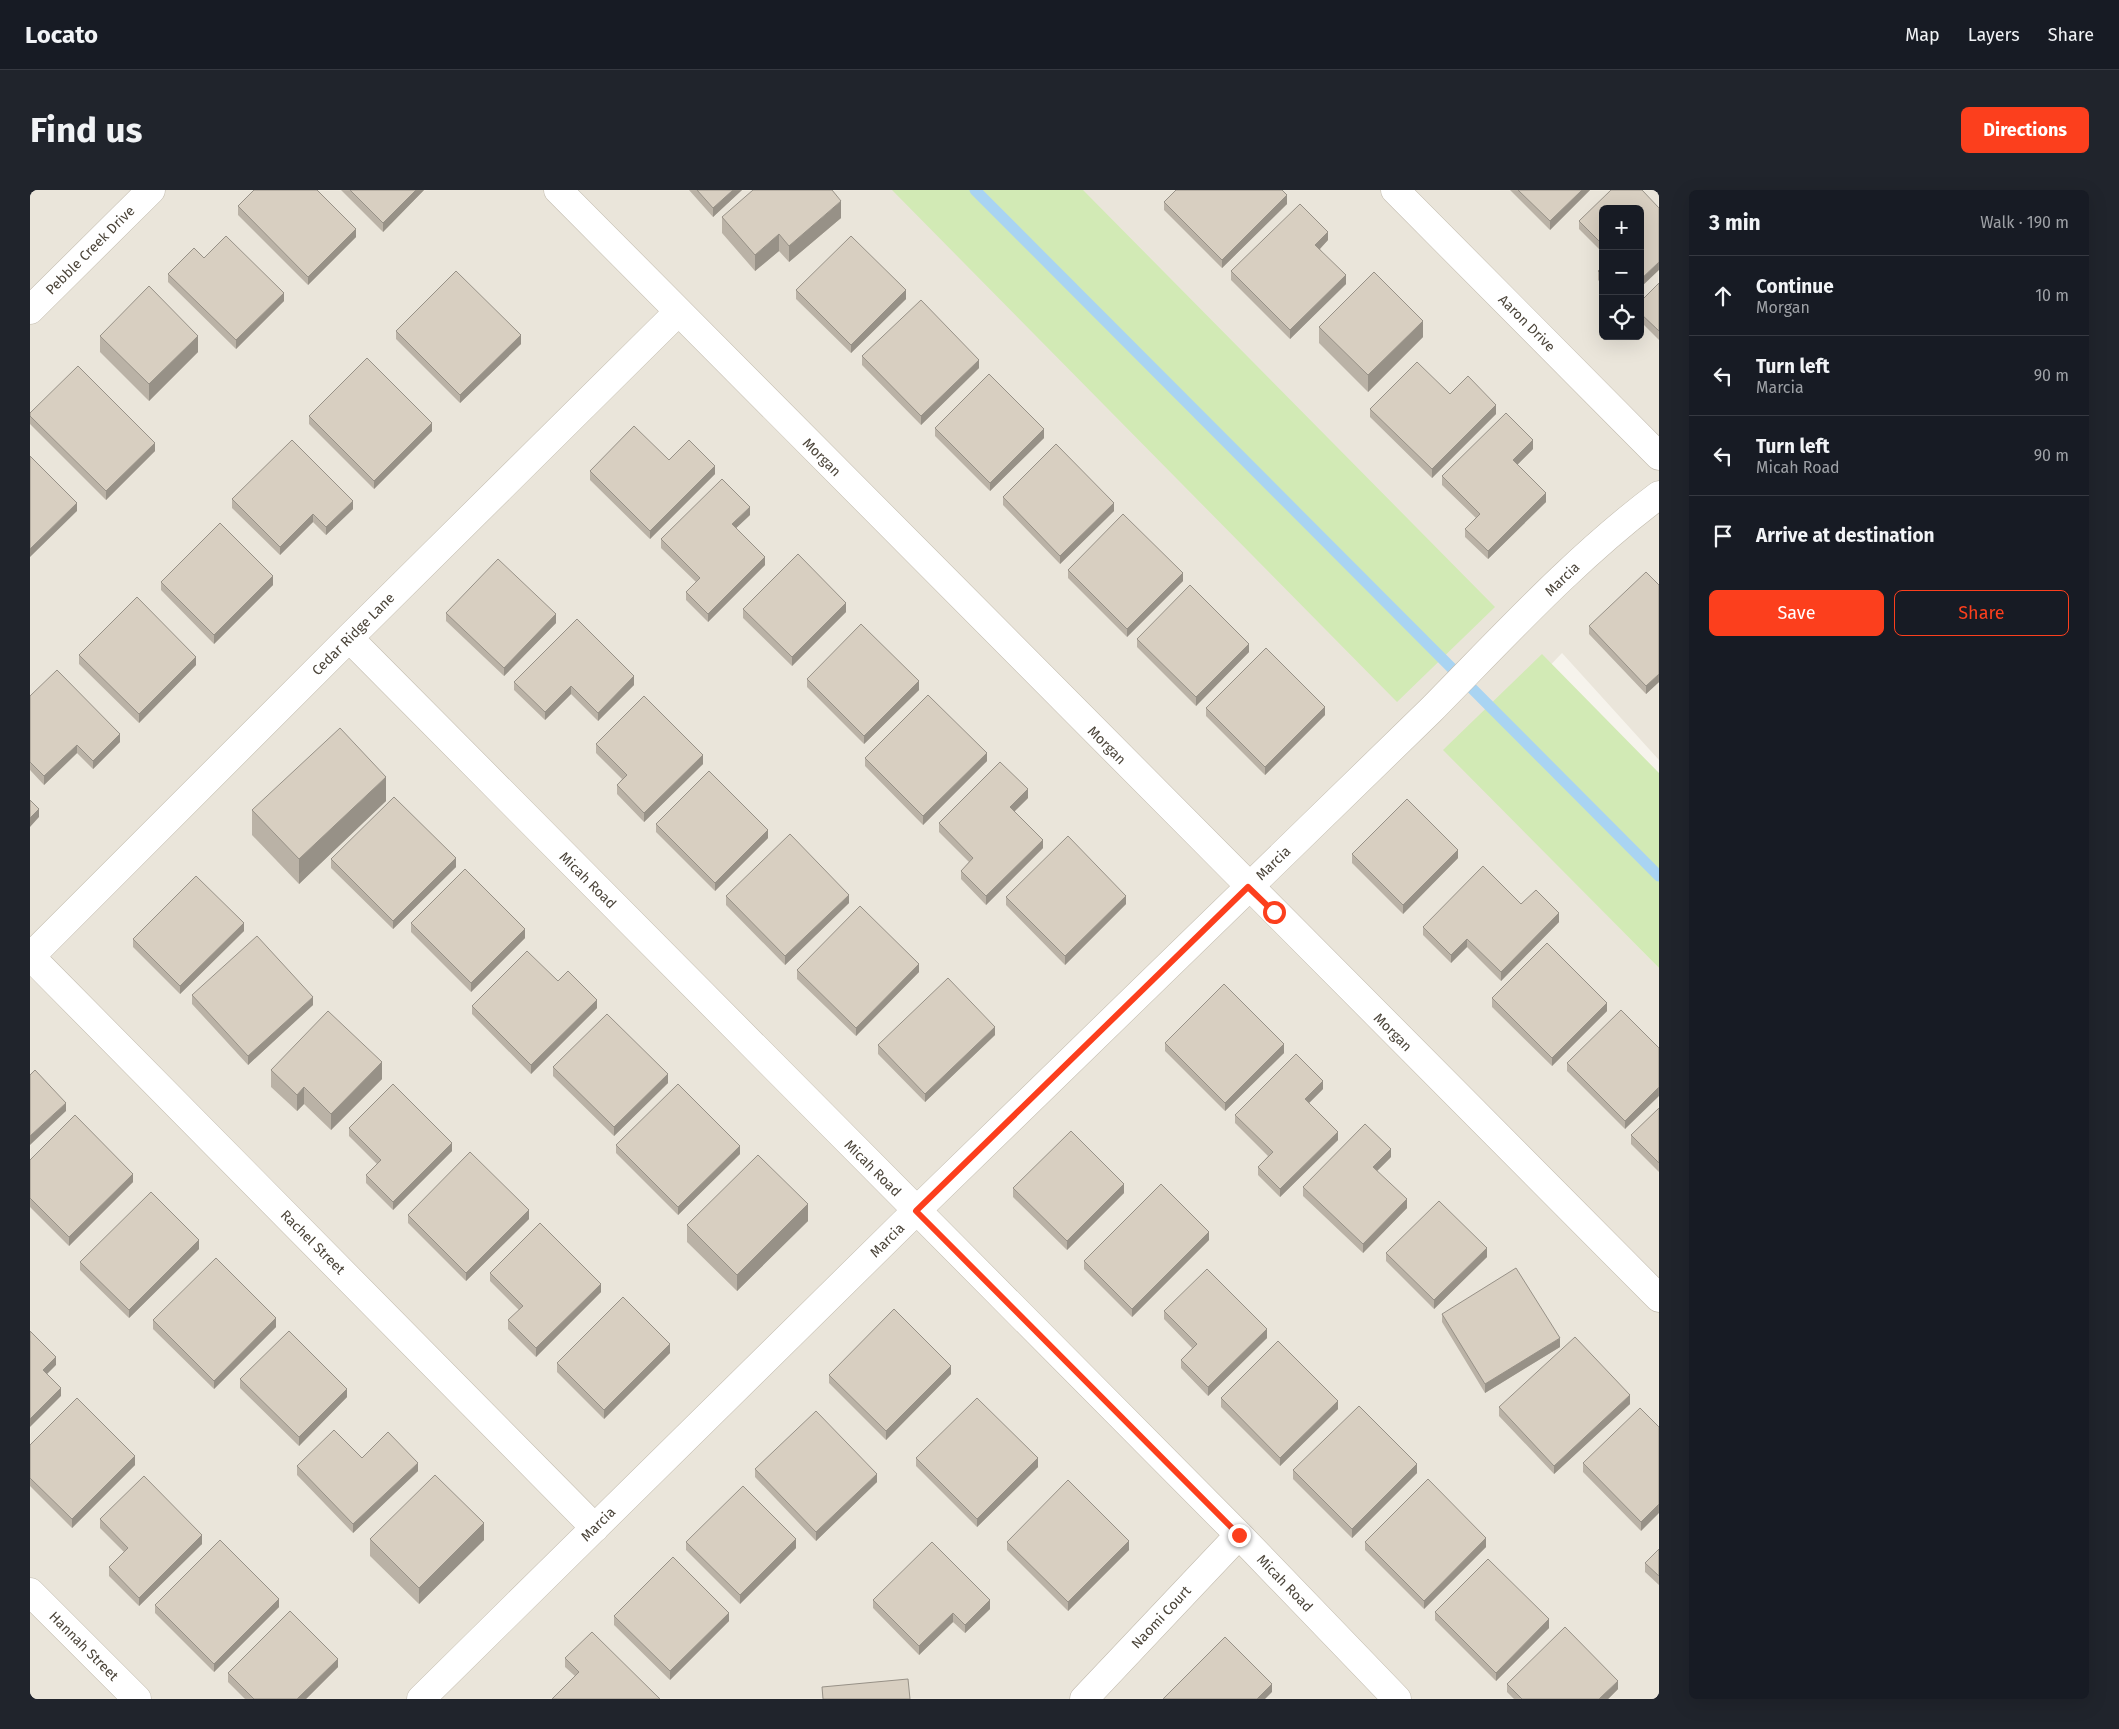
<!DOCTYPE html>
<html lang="en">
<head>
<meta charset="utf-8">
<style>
	body { margin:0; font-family:"Fira Sans",sans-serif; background:#20242c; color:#f1f3f6 }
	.controls { position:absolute; right:15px; top:15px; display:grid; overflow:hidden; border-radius:8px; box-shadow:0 5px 20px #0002 }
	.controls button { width:45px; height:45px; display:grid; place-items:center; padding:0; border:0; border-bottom:1px solid #363941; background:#171b24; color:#f1f3f6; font:25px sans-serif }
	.stop { position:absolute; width:15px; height:15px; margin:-11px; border:4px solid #fc3f1d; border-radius:50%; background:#fff }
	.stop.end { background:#fc3f1d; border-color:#fff; box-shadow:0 1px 5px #0008 }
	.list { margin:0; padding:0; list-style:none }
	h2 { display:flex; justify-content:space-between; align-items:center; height:65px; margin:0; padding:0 20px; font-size:21px }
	h2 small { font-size:16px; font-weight:400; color:#9ea1a6 }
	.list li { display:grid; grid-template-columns:32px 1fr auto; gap:15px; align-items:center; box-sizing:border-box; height:80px; padding:0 20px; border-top:1px solid #363941 }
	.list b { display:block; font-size:19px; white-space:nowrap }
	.list p { margin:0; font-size:16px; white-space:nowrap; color:#9ea1a6 }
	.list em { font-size:16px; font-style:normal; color:#9ea1a6 }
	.actions { display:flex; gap:10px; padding:15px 20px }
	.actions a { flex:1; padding:11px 0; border:1px solid #fc3f1d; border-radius:8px; text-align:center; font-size:18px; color:#fc3f1d }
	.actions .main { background:#fc3f1d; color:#fff }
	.icon { flex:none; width:28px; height:28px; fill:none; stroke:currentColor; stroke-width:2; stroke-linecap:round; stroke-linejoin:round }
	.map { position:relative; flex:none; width:1629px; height:1509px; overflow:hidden; border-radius:8px }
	header { display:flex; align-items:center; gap:30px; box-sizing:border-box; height:70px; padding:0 25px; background:#171b24; border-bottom:1px solid #363941 }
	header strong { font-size:24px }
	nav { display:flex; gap:28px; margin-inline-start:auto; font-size:18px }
	.intro { display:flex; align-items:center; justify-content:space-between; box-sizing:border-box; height:120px; padding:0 30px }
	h1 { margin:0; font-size:35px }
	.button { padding:12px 22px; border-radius:8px; background:#fc3f1d; color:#fff; font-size:18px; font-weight:700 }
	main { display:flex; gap:30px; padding:0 30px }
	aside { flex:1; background:#171b24; border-radius:8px; box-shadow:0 5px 20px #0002 }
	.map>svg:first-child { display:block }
	.residential { fill:#eae5da; fill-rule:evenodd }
	.green { fill:#d2eab5 }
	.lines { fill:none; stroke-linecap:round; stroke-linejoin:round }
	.stream { stroke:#a9d4f2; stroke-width:11 }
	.minor-casing { stroke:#c2bbae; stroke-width:29 }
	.minor { stroke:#fff; stroke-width:28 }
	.wall { fill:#bab2a6 }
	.shaded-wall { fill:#979187 }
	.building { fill:#d8cfc1; stroke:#979187 }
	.route { stroke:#fc3f1d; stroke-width:6 }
	.labels { text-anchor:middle; stroke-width:5; stroke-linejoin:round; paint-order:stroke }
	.street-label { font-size:14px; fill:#4b4439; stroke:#fff }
</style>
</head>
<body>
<header>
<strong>Locato</strong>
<nav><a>Map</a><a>Layers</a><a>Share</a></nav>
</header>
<div class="intro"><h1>Find us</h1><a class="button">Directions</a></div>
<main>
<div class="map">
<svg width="1629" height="1509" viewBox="0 0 1629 1509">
	<rect width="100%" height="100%" fill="#f6f3ec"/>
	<path class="residential" d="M0 0H1629V570L1532 463 1427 573 1629 778V1509H0ZM1573 19H1610V146H1573Z"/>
	<path class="green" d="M862 0H1053L1465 417 1367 512Z
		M1512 464 1629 583V778L1413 560Z"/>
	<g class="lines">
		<path class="stream" d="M945 0 1629 686"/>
		<defs>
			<path id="minor" d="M528 0 1629 1108
				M1365 0 1629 266
				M0 120 121 0
				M319 448 1209 1345 1367 1509
				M0 767 319 448 648 122
				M1 767 565 1338
				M0 1402 107 1509
				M391 1509 886 1021 1401 520C1474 446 1546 367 1629 305
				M1054 1509 1209 1345"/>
		</defs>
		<use href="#minor" class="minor-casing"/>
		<use href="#minor" class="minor"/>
	</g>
	<path class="wall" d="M311 0H394L353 42Z
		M659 0H712L683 27Z
		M1480 0H1560L1520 40Z
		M1134 12 1257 14 1192 78 1134 20Z
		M208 16 326 47 278 95 208 25Z
		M1573 19V63L1549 39V31Z
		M692 27 811 28 759 72 749 61 725 81 692 43Z
		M1298 50 1290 59 1316 94 1260 149 1201 90V81Z
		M174 68 254 111 206 159 138 92V84Z
		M1573 77V95L1568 90V81Z
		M1629 93V150L1610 131V112Z
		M766 100 876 109 821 163 766 109Z
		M1289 137 1393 147 1338 202 1289 153Z
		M366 141 491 154 430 213 366 149Z
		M70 146 168 162 119 211 70 162Z
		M832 166 949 178 891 235 832 175Z
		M1420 204 1466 224 1402 288 1340 227V219Z
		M0 223 125 261 76 310 0 234Z
		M279 226 402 241 344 299 279 234Z
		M905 238 1014 248 960 301 905 246Z
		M1503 259 1487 275 1516 312 1458 369 1435 347V339L1446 328 1412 295V286Z
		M639 270 685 284 620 349 560 290V281Z
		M973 307 1084 321 1030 374 973 315Z
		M202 309 323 319 296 345 283 332 250 365 202 318Z
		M720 325 706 338 735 375 678 432 656 410V402L666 392 631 358V349Z
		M1038 380 1153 391 1097 447 1038 388Z
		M131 392 243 395 184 454 131 400Z
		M1629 395V492L1616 504 1559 444V436Z
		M713 419 816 422 762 476 713 428Z
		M416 423 526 433 474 486 416 431Z
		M1107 449 1219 462 1166 516 1107 457Z
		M49 465 166 475 109 533 49 474Z
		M777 489 889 500 834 554 777 497Z
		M484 492 604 495 568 531 541 504 515 530 484 500Z
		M0 506 90 552 63 579 47 563 14 595 0 580Z
		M1176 518 1295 525 1235 585 1176 526Z
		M566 554 673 574 614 632 587 604V595L592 589 566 563Z
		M835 568 957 571 893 635 835 576Z
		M998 608 984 621 1013 658 956 715 931 689V681L939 672 909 642V633Z
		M356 611 269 694 222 645V620Z
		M626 634 738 648 685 701 626 642Z
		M1322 664 1428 668 1373 724 1322 673Z
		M301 669 426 677 363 739 301 678Z
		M696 706 819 713 755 775 696 715Z
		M976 707 1096 714 1035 775 976 715Z
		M1491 714 1529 732 1471 791 1437 757 1421 773 1393 745V737Z
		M381 733 495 748 441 802 381 742Z
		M214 741 150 804 103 757V749Z
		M767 780 889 782 826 846 767 789Z
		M528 791 567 818 501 884 442 824V816Z
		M162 805 283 815 218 875 162 814Z
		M1462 808 1577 821 1522 876 1462 817Z
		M965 845 895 912 848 864V855Z
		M1135 853 1254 863 1195 921 1135 861Z
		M1629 858 1595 939 1537 881V873Z
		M523 877 638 893 584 946 523 886Z
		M241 880 352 889 301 940 274 914 267 921 241 897Z
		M1293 899 1279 913 1308 950 1250 1007 1228 985V977L1238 966 1205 933V925Z
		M1629 918V982L1601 954V945Z
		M319 938 422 961 363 1020 336 993V985L347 974 319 946Z
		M586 955 710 964 648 1025 586 963Z
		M1361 967 1347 981 1377 1018 1333 1063 1273 1006V997Z
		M0 970 103 992 39 1056 0 1017Z
		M983 998 1094 1003 1037 1060 983 1007Z
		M378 1025 499 1029 436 1091 378 1033Z
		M778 1031 707 1101 657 1052V1035Z
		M1179 1050 1102 1127 1054 1079V1071Z
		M169 1059 99 1128 50 1080V1072Z
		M1356 1063 1457 1067 1404 1119 1356 1071Z
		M460 1083 571 1102 506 1167 478 1139V1130L489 1120 460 1091Z
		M1134 1121 1237 1148 1178 1206 1151 1178V1170L1162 1158 1134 1129Z
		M1412 1124 1530 1157 1455 1203 1412 1132Z
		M123 1130 246 1137 184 1199 123 1139Z
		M640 1163 574 1229 527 1182V1173Z
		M921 1184 856 1250 799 1193V1185Z
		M210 1189 317 1207 269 1256 210 1198Z
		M1191 1208 1308 1219 1250 1276 1191 1217Z
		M1600 1214 1524 1284 1469 1226V1217Z
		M1629 1237 1611 1341 1553 1282V1273Z
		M0 1255 105 1275 42 1338 0 1296Z
		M332 1268 388 1281 323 1343 267 1285V1276Z
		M886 1268 1008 1277 947 1337 886 1276Z
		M725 1279 847 1292 786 1351 725 1287Z
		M1263 1280 1387 1283 1322 1348 1263 1289Z
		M70 1329 172 1354 109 1416 79 1386V1377L94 1362 70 1338Z
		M340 1349 454 1350 389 1414 340 1366Z
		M656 1352 766 1358 710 1414 656 1360Z
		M977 1352 1099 1360 1038 1421 977 1360Z
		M1335 1352 1456 1357 1394 1419 1335 1360Z
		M1629 1359V1395L1615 1382V1373Z
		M843 1410 960 1419 935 1443 923 1432 889 1465 843 1418Z
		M125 1415 249 1417 184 1482 125 1423Z
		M1405 1422 1519 1438 1466 1491 1405 1430Z
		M584 1426 699 1431 640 1490 584 1435Z
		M535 1468 630 1509 545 1486 535 1477Z
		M308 1477 276 1509H215L198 1492V1483Z
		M1477 1494 1588 1499 1578 1509H1484L1477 1502Z"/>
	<path class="shaded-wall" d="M386 0H394L353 42V33Z
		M703 0H712L683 27V18Z
		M1552 0H1560L1520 40V31Z
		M1257 5V14L1192 78V70Z
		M811 11V28L759 72V56Z
		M326 39V47L278 95V87Z
		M1298 42V50L1285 64V55Z
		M749 44V61L725 81V65Z
		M1629 72V80L1610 98V90Z
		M1316 85V94L1260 149V140Z
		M876 100V109L821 163V155Z
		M254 103V111L206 159V150Z
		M1393 131V147L1338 202V185Z
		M491 145V154L430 213V205Z
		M168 146V162L119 211V194Z
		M949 170V178L891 235V226Z
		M1466 215V224L1402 288V279Z
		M402 233V241L344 299V291Z
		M1014 239V248L960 301V293Z
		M1503 250V259L1483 279V270Z
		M125 253V261L76 310V301Z
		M685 276V284L620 349V341Z
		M1516 303V312L1458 369V361Z
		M323 311V319L296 345V337Z
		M47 313V321L0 367V359Z
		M1084 313V321L1030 374V366Z
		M720 317V325L702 342V334Z
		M283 324V332L250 365V357Z
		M735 367V375L678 432V424Z
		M1153 383V391L1097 447V439Z
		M243 386V395L184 454V445Z
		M816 413V422L762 476V467Z
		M526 424V433L474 486V478Z
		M1219 454V462L1166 516V507Z
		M166 467V475L109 533V524Z
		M1629 484V492L1616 504V496Z
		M604 486V495L568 531V523Z
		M889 491V500L834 554V546Z
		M541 496V504L515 530V522Z
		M1295 517V525L1235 585V577Z
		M90 544V552L63 579V571Z
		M47 555V563L14 595V586Z
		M957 563V571L893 635V626Z
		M673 565V574L614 632V623Z
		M356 587V611L269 694V669Z
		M998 599V608L980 626V617Z
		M9 619V627L0 637V628Z
		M738 640V648L685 701V693Z
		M1013 650V658L956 715V706Z
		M1428 660V668L1373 724V715Z
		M426 668V677L363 739V731Z
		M819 705V713L755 775V766Z
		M1096 706V714L1035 775V766Z
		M1529 723V732L1471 791V782Z
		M214 733V741L150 804V796Z
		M495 739V748L441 802V793Z
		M1437 749V757L1421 773V765Z
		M889 774V782L826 846V838Z
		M283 807V815L218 875V866Z
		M567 810V818L501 884V875Z
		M1577 813V821L1522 876V868Z
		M965 837V845L895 912V904Z
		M1254 854V863L1195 921V913Z
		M352 872V889L301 940V924Z
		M638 884V893L584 946V937Z
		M1293 891V899L1275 917V909Z
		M274 897V914L267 921V905Z
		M1629 897V906L1595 939V931Z
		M36 913V921L0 955V946Z
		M1308 942V950L1250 1007V999Z
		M422 953V961L363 1020V1012Z
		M710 956V964L648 1025V1017Z
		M1361 959V967L1343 985V977Z
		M103 984V992L39 1056V1047Z
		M1094 994V1003L1037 1060V1051Z
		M1377 1009V1018L1333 1063V1054Z
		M778 1014V1031L707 1101V1085Z
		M499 1020V1029L436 1091V1083Z
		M1179 1042V1050L1102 1127V1119Z
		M169 1050V1059L99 1128V1120Z
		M1457 1058V1067L1404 1119V1110Z
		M571 1094V1102L506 1167V1158Z
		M246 1128V1137L184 1199V1191Z
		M1237 1139V1148L1178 1206V1197Z
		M1530 1148V1157L1455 1203V1194Z
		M640 1154V1163L574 1229V1220Z
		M26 1167V1175L13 1188V1180Z
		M921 1176V1184L856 1250V1241Z
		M31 1198V1206L0 1237V1229Z
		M317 1199V1207L269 1256V1247Z
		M1600 1205V1214L1524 1284V1276Z
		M1308 1211V1219L1250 1276V1268Z
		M105 1266V1275L42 1338V1329Z
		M1008 1268V1277L947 1337V1329Z
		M388 1273V1281L323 1343V1334Z
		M1387 1274V1283L1322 1348V1339Z
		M847 1284V1292L786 1351V1342Z
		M1629 1314V1323L1611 1341V1332Z
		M454 1333V1350L389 1414V1398Z
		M172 1345V1354L109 1416V1408Z
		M1456 1348V1357L1394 1419V1411Z
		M766 1349V1358L710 1414V1405Z
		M1099 1351V1360L1038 1421V1412Z
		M249 1409V1417L184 1482V1474Z
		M960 1410V1419L935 1443V1435Z
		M699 1423V1431L640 1490V1481Z
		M923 1423V1432L889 1465V1456Z
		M1519 1429V1438L1466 1491V1483Z
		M308 1469V1477L276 1509H267Z
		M1588 1491V1499L1578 1509H1569Z
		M1242 1494V1502L1235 1509H1227Z"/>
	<path class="building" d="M224 0H287L326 39 278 87 208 16Z
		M320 0H386L353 33Z
		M667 0H703L683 18Z
		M723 0H802L811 11 759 56 749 44 725 65 692 27Z
		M1146 0H1252L1257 5 1192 70 1134 12Z
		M1488 0H1552L1520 31Z
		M1581 0H1612L1629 18V72L1610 90V19H1573V55L1549 31Z
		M1270 14 1298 42 1285 55 1316 85 1260 140 1201 81Z
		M196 46 254 103 206 150 138 84 164 58 174 68Z
		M821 46 876 100 821 155 766 100Z
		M1573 77V86L1568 81Z
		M426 81 491 145 430 205 366 141Z
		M1344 82 1393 131 1338 185 1289 137Z
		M1629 93V141L1610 123V112Z
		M119 96 168 146 119 194 70 146Z
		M891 110 949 170 891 226 832 166Z
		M337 168 402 233 344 291 279 226Z
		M1387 172 1420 204 1438 186 1466 215 1402 279 1340 219Z
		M48 176 125 253 76 301 0 226V223Z
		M959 184 1014 239 960 293 905 238Z
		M1476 223 1503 250 1483 270 1516 303 1458 361 1435 339 1450 324 1412 286Z
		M604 236 639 270 659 250 685 276 620 341 560 281Z
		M262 250 323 311 296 337 283 324 250 357 202 309Z
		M1026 254 1084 313 1030 366 973 307Z
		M0 266 47 313 0 359Z
		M692 289 720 317 702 334 735 367 678 424 656 402 670 388 631 349Z
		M1093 324 1153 383 1097 439 1038 380Z
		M190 333 243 386 184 445 131 392Z
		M768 364 816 413 762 467 713 419Z
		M468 369 526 424 474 478 416 423Z
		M1616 382 1629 395V484L1616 496 1559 436Z
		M1160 395 1219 454 1166 507 1107 449Z
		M107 407 166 467 109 524 49 465Z
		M547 429 604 486 568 523 541 496 515 522 484 492Z
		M831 434 889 491 834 546 777 489Z
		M1236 458 1295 517 1235 577 1176 518Z
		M27 480 90 544 63 571 47 555 14 586 0 572V506Z
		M898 505 957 563 893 626 835 568Z
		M614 506 673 565 614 623 587 595 597 585 566 554Z
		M310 538 356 587 269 669 222 620Z
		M970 572 998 599 980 617 1013 650 956 706 931 681 943 668 909 633Z
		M679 581 738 640 685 693 626 634Z
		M364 607 426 668 363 731 301 669Z
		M1377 609 1428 660 1373 715 1322 664Z
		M0 610 9 619 0 628Z
		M760 644 819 705 755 766 696 706Z
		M1038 646 1096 706 1035 766 976 707Z
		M1453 676 1491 714 1506 700 1529 723 1471 782 1437 749 1421 765 1393 737Z
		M435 679 495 739 441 793 381 733Z
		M166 686 214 733 150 796 103 749Z
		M830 716 889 774 826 838 767 780Z
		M227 746 283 807 218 866 162 805Z
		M1517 753 1577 813 1522 868 1462 808Z
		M497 761 528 791 538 781 567 810 501 875 442 816Z
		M918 788 965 837 895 904 848 855Z
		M1194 794 1254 854 1195 913 1135 853Z
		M1591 820 1629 858V897L1595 931 1537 873Z
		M298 821 352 872 301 924 274 897 267 905 241 880Z
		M577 824 638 884 584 937 523 877Z
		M1266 864 1293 891 1275 909 1308 942 1250 999 1228 977 1243 962 1205 925Z
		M5 880 36 913 0 946V885Z
		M363 894 422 953 363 1012 336 985 351 970 319 938Z
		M648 894 710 956 648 1017 586 955Z
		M1629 918V973L1601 945Z
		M45 925 103 984 39 1047 0 1008V970Z
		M1335 934 1361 959 1343 977 1377 1009 1333 1054 1273 997Z
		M1041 941 1094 994 1037 1051 983 998Z
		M440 962 499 1020 436 1083 378 1025Z
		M728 965 778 1014 707 1085 657 1035Z
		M1131 994 1179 1042 1102 1119 1054 1071Z
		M121 1002 169 1050 99 1120 50 1072Z
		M1409 1011 1457 1058 1404 1110 1356 1063Z
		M510 1033 571 1094 506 1158 478 1130 493 1116 460 1083Z
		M186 1068 246 1128 184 1191 123 1130Z
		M1486 1078 1530 1148 1455 1194 1412 1124Z
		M1177 1079 1237 1139 1178 1197 1151 1170 1167 1154 1134 1121Z
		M593 1107 640 1154 574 1220 527 1173Z
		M864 1119 921 1176 856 1241 799 1185Z
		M0 1141 26 1167 13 1180 31 1198 0 1229Z
		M259 1141 317 1199 269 1247 210 1189Z
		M1545 1147 1600 1205 1524 1276 1469 1217Z
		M1248 1151 1308 1211 1250 1268 1191 1208Z
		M47 1208 105 1266 42 1329 0 1288V1255Z
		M947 1208 1008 1268 947 1329 886 1268Z
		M1329 1216 1387 1274 1322 1339 1263 1280Z
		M1610 1218 1629 1237V1314L1611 1332 1553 1273Z
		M786 1221 847 1284 786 1342 725 1279Z
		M304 1240 332 1268 358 1242 388 1273 323 1334 267 1276Z
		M405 1285 454 1333 389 1398 340 1349Z
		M114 1286 172 1345 109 1408 79 1377 98 1358 70 1329Z
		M1398 1289 1456 1348 1394 1411 1335 1352Z
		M1038 1290 1099 1351 1038 1412 977 1352Z
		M713 1296 766 1349 710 1405 656 1352Z
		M190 1350 249 1409 184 1474 125 1415Z
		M902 1352 960 1410 935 1435 923 1423 889 1456 843 1410Z
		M1629 1359V1386L1615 1373Z
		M643 1367 699 1423 640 1481 584 1426Z
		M1458 1369 1519 1429 1466 1483 1405 1422Z
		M260 1421 308 1469 267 1509H224L198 1483Z
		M1535 1437 1588 1491 1569 1509H1492L1477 1494Z
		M562 1442 630 1509H522L549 1482 535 1468Z
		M1195 1447 1242 1494 1227 1509H1133Z
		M878 1489 880 1509H793L792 1497Z"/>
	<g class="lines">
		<path class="route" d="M1209 1345 886 1021 1218 697 1244 722"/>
	</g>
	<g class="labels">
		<g class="street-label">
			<text transform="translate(60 60) rotate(-45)" y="5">Pebble Creek Drive</text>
			<text transform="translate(1497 133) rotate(45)" y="5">Aaron Drive</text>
			<text transform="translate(792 267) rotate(45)" y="5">Morgan</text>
			<text transform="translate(1532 389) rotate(-44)" y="5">Marcia</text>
			<text transform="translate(323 444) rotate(-45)" y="5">Cedar Ridge Lane</text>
			<text transform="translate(1077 555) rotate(45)" y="5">Morgan</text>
			<text transform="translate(1243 673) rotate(-44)" y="5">Marcia</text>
			<text transform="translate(558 690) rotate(45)" y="5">Micah Road</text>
			<text transform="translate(1363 842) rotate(45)" y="5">Morgan</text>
			<text transform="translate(843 978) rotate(45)" y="5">Micah Road</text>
			<text transform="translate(857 1050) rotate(-45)" y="5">Marcia</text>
			<text transform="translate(283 1052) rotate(45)" y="5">Rachel Street</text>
			<text transform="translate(568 1334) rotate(-45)" y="5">Marcia</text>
			<text transform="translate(1255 1393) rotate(46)" y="5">Micah Road</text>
			<text transform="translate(1131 1427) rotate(-47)" y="5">Naomi Court</text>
			<text transform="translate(54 1456) rotate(45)" y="5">Hannah Street</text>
		</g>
	</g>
</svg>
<div class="controls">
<button>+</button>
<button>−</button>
<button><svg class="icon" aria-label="locate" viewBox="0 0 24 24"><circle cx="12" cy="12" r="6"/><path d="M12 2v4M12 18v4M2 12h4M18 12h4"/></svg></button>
</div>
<div class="stop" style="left:1244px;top:722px"></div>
<div class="stop end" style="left:1209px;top:1345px"></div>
</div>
<aside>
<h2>3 min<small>Walk · 190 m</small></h2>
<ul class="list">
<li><svg class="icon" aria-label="ahead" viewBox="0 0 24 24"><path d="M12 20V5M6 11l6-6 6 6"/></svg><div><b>Continue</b><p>Morgan</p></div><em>10 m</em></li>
<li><svg class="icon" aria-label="left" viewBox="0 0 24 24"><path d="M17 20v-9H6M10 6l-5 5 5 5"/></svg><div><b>Turn left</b><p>Marcia</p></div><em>90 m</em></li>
<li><svg class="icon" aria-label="left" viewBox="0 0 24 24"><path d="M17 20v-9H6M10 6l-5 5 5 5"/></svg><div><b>Turn left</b><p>Micah Road</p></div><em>90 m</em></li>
<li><svg class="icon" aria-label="arrive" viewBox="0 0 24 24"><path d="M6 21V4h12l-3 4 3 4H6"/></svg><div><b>Arrive at destination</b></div></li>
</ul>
<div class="actions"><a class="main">Save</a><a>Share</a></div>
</aside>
</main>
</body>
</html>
